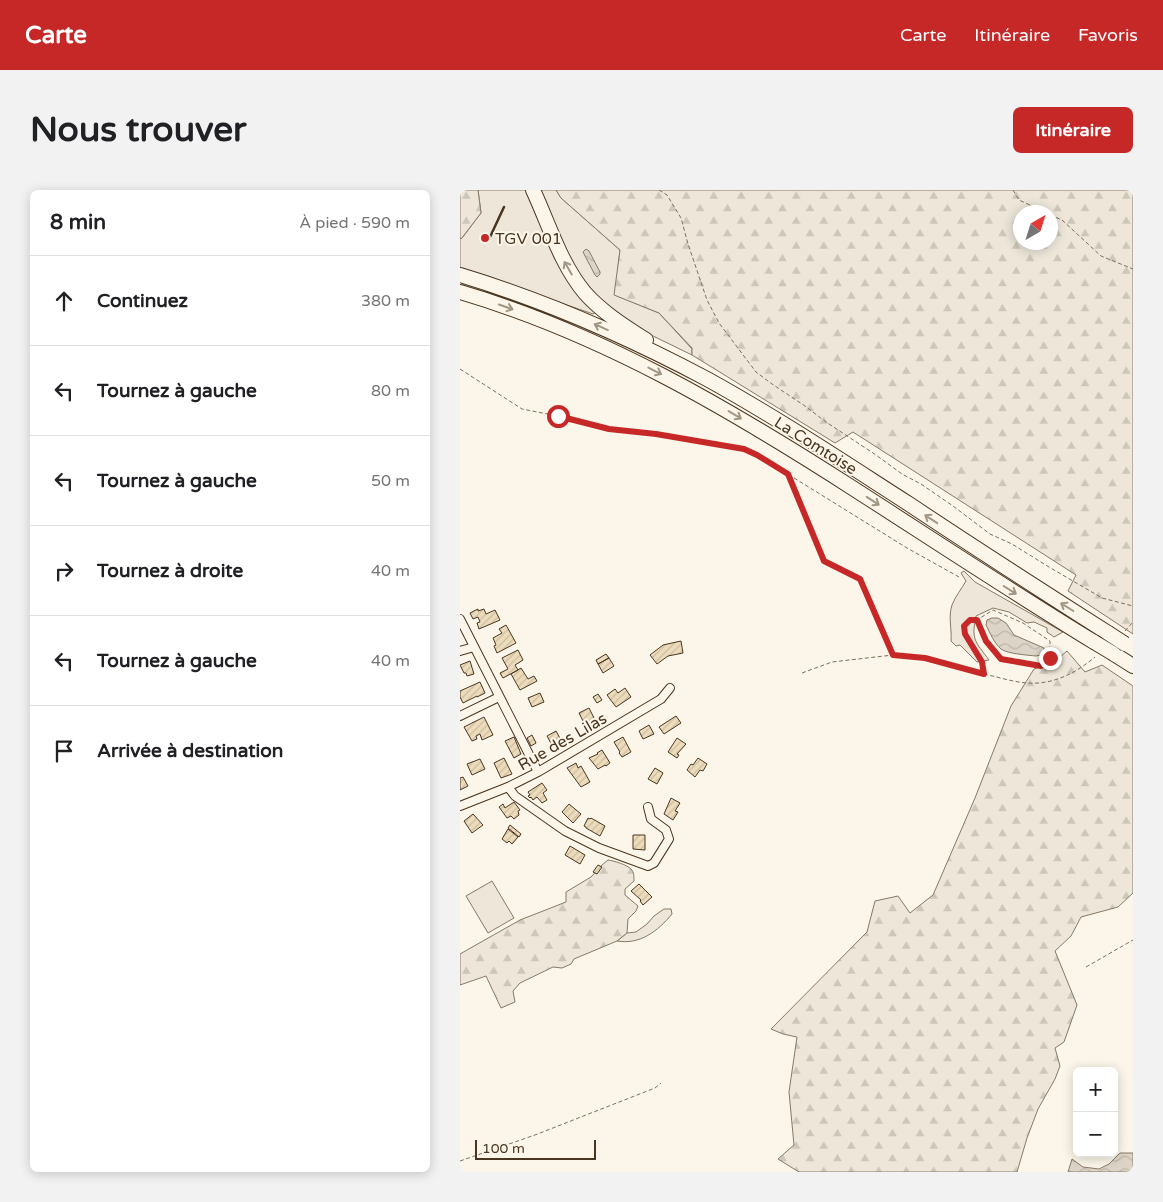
<!DOCTYPE html>
<html lang="fr">
<head>
<meta charset="utf-8">
<style>
	body { margin:0; font-family:"Varela Round",sans-serif; background:#f2f2f2; color:#202124 }
	.controls { position:absolute; right:15px; bottom:15px; display:grid; overflow:hidden; border-radius:8px; box-shadow:0 2px 12px #0003 }
	.controls button { width:45px; height:45px; display:grid; place-items:center; padding:0; border:0; border-bottom:1px solid #e0e0e0; background:#fff; color:#202124; font:25px sans-serif }
	.compass { position:absolute; left:553px; top:15px; width:45px; height:45px; border-radius:50%; background:#fff; box-shadow:0 2px 12px #0003; rotate:39deg }
	.scale { position:absolute; left:15px; bottom:12px; width:121px; box-sizing:border-box; padding-left:5px; border:2px solid #4a3520; border-top:0; font-size:14px; line-height:18px; white-space:nowrap; color:#4a3520; -webkit-text-stroke:4px #fbf6e9; paint-order:stroke }
	.stop { position:absolute; width:15px; height:15px; margin:-11px; border:4px solid #c62828; border-radius:50%; background:#fff }
	.stop.end { background:#c62828; border-color:#fff; box-shadow:0 1px 5px #0008 }
	.list { margin:0; padding:0; list-style:none }
	h2 { display:flex; justify-content:space-between; align-items:center; height:65px; margin:0; padding:0 20px; font-size:21px }
	h2 small { font-size:16px; font-weight:400; color:#757577 }
	.list li { display:grid; grid-template-columns:32px 1fr auto; gap:15px; align-items:center; box-sizing:border-box; height:90px; padding:0 20px; border-top:1px solid #e0e0e0 }
	.list b { display:block; font-size:19px; white-space:nowrap }
	.list em { font-size:16px; font-style:normal; color:#757577 }
	.icon { flex:none; width:28px; height:28px; fill:none; stroke:currentColor; stroke-width:2; stroke-linecap:round; stroke-linejoin:round }
	.map { position:relative; flex:none; width:673px; height:982px; overflow:hidden; border-radius:8px }
	header { display:flex; align-items:center; gap:30px; box-sizing:border-box; height:70px; padding:0 25px; background:#c62828; color:#fff }
	header strong { font-size:24px }
	nav { display:flex; gap:28px; margin-inline-start:auto; font-size:18px }
	.intro { display:flex; align-items:center; justify-content:space-between; box-sizing:border-box; height:120px; padding:0 30px }
	h1 { margin:0; font-size:35px }
	.button { padding:12px 22px; border-radius:8px; background:#c62828; color:#fff; font-size:18px; font-weight:700 }
	main { display:flex; gap:30px; padding:0 30px }
	aside { flex:1; background:#fff; border-radius:8px; box-shadow:0 2px 12px #0003 }
	.map>svg:first-child { display:block }
	.green { fill:#ede6d9; stroke:#887966 }
	.forest { fill:url(#forest-firs); stroke:#887966; fill-rule:evenodd }
	.water { fill:url(#water-waves); stroke:#887966 }
	.building { fill:url(#building-hatch); stroke:#4a3520 }
	.lines { fill:none; stroke-linecap:round; stroke-linejoin:round }
	.street-casing { stroke:#4a3520; stroke-width:10 }
	.highway-casing { stroke:#4a3520; stroke-width:16 }
	.path { stroke:#7f6f5c; stroke-width:1; stroke-dasharray:4 2.5; stroke-linecap:butt }
	.street { stroke:#fbf6e9; stroke-width:8 }
	.highway { stroke:#fbf6e9; stroke-width:14 }
	.highway-bridge-casing { stroke:#4a3520; stroke-width:16; stroke-linecap:butt }
	.highway-bridge { stroke:#fbf6e9; stroke-width:14 }
	.wall { stroke:#4a3520; stroke-width:2.5 }
	.oneway { stroke:#a29684 }
	.route { stroke:#c62828; stroke-width:6 }
	.poi-dot { fill:#c62828; stroke:#fbf6e9; stroke-width:2 }
	.labels { text-anchor:middle; stroke-width:4; stroke-linejoin:round; paint-order:stroke }
	.poi-label { font-size:16px; fill:#4a3520; stroke:#fbf6e9; text-anchor:start }
	.street-label { font-size:16px; fill:#4a3520; stroke:#fbf6e9 }
</style>
</head>
<body>
<header>
<strong>Carte</strong>
<nav><a>Carte</a><a>Itinéraire</a><a>Favoris</a></nav>
</header>
<div class="intro"><h1>Nous trouver</h1><a class="button">Itinéraire</a></div>
<main>
<aside>
<h2>8 min<small>À pied · 590 m</small></h2>
<ul class="list">
<li><svg class="icon" aria-label="ahead" viewBox="0 0 24 24"><path d="M12 20V5M6 11l6-6 6 6"/></svg><div><b>Continuez</b></div><em>380 m</em></li>
<li><svg class="icon" aria-label="left" viewBox="0 0 24 24"><path d="M17 20v-9H6M10 6l-5 5 5 5"/></svg><div><b>Tournez à gauche</b></div><em>80 m</em></li>
<li><svg class="icon" aria-label="left" viewBox="0 0 24 24"><path d="M17 20v-9H6M10 6l-5 5 5 5"/></svg><div><b>Tournez à gauche</b></div><em>50 m</em></li>
<li><svg class="icon" aria-label="right" viewBox="0 0 24 24"><path d="M7 20v-9h11M14 6l5 5-5 5"/></svg><div><b>Tournez à droite</b></div><em>40 m</em></li>
<li><svg class="icon" aria-label="left" viewBox="0 0 24 24"><path d="M17 20v-9H6M10 6l-5 5 5 5"/></svg><div><b>Tournez à gauche</b></div><em>40 m</em></li>
<li><svg class="icon" aria-label="arrive" viewBox="0 0 24 24"><path d="M6 21V4h12l-3 4 3 4H6"/></svg><div><b>Arrivée à destination</b></div></li>
</ul>
</aside>
<div class="map">
<svg width="673" height="982" viewBox="0 0 673 982">
	<defs>
		<pattern id="forest-firs" width="22" height="20" patternUnits="userSpaceOnUse" patternTransform="scale(1.25)"><rect width="22" height="20" fill="#ede6d9"/><path d="M5 1l3.5 6h-7zM16 11l3.5 6h-7z" fill="#cdc6ba"/></pattern>
		<pattern id="water-waves" width="16" height="10" patternUnits="userSpaceOnUse" patternTransform="scale(1.25)"><rect width="16" height="10" fill="#dcd4c6"/><path d="M0 5q4-4 8 0t8 0" fill="none" stroke="#beb7aa"/></pattern>
		<pattern id="building-hatch" width="6" height="6" patternUnits="userSpaceOnUse" patternTransform="scale(1.25)"><rect width="6" height="6" fill="#ecdcbc"/><path d="M-1 1l2-2M0 6l6-6M5 7l2-2" fill="none" stroke="#ccbda1"/></pattern>
	</defs>
	<rect width="100%" height="100%" fill="#fbf6e9"/>
	<path class="green" d="M18 0H96L101 8 160 60 155 105 199 123 232 159V165L191 145 145 116 133 124 0 78V48H2L21 23Z
		M504 381 515 392 603 442 594 447 587 442V438L574 432 567 433 549 422 533 418 516 426C511 450 515 451 529 470L517 472 500 455 496 456 491 451C492 439 488 427 492 415 495 407 502 398 506 391L501 383Z
		M32 691 54 728 28 743 6 706Z
		M204 719H211L212 724C198 741 180 755 157 751L167 743 176 742 187 734 194 726Z"/>
	<path class="forest" d="M0 0H18L21 23 1 49 0 48Z
		M96 0H673V444L608 401 616 385 393 242 375 253 232 165V158L199 123 154 105 160 60 101 8ZM560 22H590V52H560Z
		M607 461 625 482 642 475 673 496V703L658 717 621 727 611 746 595 761 617 815 604 852 595 858 600 876 595 889 578 919 567 948 557 982H339L318 969 334 955 329 902 337 847 323 844 311 839 407 742 415 711 438 706 450 723 473 705 515 608 551 516 574 479 594 472Z
		M148 670C155 671 167 675 171 679 174 682 174 687 174 691L165 699V705L178 716 176 721 168 729 167 743 157 751 114 769 111 774 102 778 93 777 60 793 53 801 55 812 41 818 26 786 0 795V764L60 730 106 712V702L131 687 142 675Z"/>
	<path class="water" d="M126 59 129 61 140 82V84L137 87 135 85 123 62Z
		M532 428H538L546 433 554 445 584 458 585 463H583L581 465 576 466C567 465 548 464 541 459 534 453 530 443 526 435L527 430Z
		M660 963H673V982H608L612 969 623 977 639 979 649 974Z"/>
	<path class="building" d="M18 419V421L24 419 26 424 35 420 40 430 19 439 17 433 20 432 18 427 13 429 10 423Z
		M46 435 56 453 37 463 34 456 36 455 33 448 42 443 39 439Z
		M221 451 223 463 208 466 197 474 190 465 203 455Z
		M58 460 63 470 55 475 58 480 43 488 40 483 48 479 42 468Z
		M146 464 149 468 138 474 136 470Z
		M149 468 154 476 143 483 138 474Z
		M10 471 14 484 7 486 6 483H4L0 475Z
		M61 478 68 489 74 486 77 491 60 500 51 484Z
		M20 492 25 503 17 507V506L3 513 0 507V501Z
		M165 498 171 507 156 517 147 505 155 499 158 503Z
		M80 503 84 512 72 517 68 508Z
		M138 504 142 510 137 513 133 507Z
		M129 518 136 532 126 537 119 523Z
		M216 526 221 533 204 544 199 537Z
		M24 527 33 545 22 550 20 544 16 546 17 549 12 551 4 537Z
		M189 535 194 544 183 549 179 541Z
		M96 541 102 552 93 557 87 546Z
		M72 545 76 553 71 556 67 548Z
		M54 547 61 564 54 568 45 551Z
		M163 547 171 562 162 567 159 563 160 562 154 552Z
		M217 548 226 554 217 564 219 565 217 568 208 562Z
		M142 560 150 573 146 576 145 575 138 579 129 568 138 564 137 563Z
		M44 568 52 584 41 588 34 573Z
		M238 568 247 574 243 581 240 580 235 587 227 580 231 574 233 575Z
		M20 569 25 579 12 585 7 574Z
		M116 573 118 578 121 576 130 592 121 597 107 578Z
		M195 578 203 583 197 594 188 589Z
		M3 587 8 596 0 600V588Z
		M82 593 87 600 83 603 87 610 82 613 77 607 73 610 71 607 70 608 68 606 70 605 68 602Z
		M211 608 220 613 215 621 218 622 213 630 204 624Z
		M54 612 60 620 58 621 59 625 54 629 51 626 47 628 39 617 43 614 45 618Z
		M109 614 121 624 113 633 102 622Z
		M13 624 23 635 12 643 4 631Z
		M128 628 130 629 131 628 145 636 140 646 126 638V637L124 636Z
		M50 635 61 644 59 647 48 638Z
		M48 639 58 647 52 654 49 651 47 653 42 649Z
		M173 645H185V660L173 659Z
		M110 656 125 665 120 674 105 665Z
		M138 675 142 677 137 684 133 682Z
		M179 694 192 707 183 715 180 711 181 710 171 701Z"/>
	<g class="lines">
		<defs>
			<path id="street" d="M0 429 78 582
				M0 461 14 457
				M0 526 39 507
				M48 597 55 606 105 641 139 658 188 676 194 673 209 649 206 640 191 629 188 617
				M0 616 48 597 78 582 201 509 210 498"/>
			<path id="highway" d="M73 0C89 34 100 73 125 103 142 122 164 136 186 150
				M0 85C86 111 168 147 247 189 316 227 382 271 449 314 515 358 582 401 648 443
				M0 102C142 144 268 218 391 297 472 349 552 402 634 452
				M654 464 673 476"/>
		</defs>
		<use href="#street" class="street-casing"/>
		<use href="#highway" class="highway-casing"/>
		<path class="path" d="M199 0 207 5 221 28 228 54 247 110 259 133 296 182 312 194 345 216 366 232 416 265 442 284 461 294 493 316 530 344 552 354 589 377 642 408 673 416
			M553 0 559 10 585 22
			M590 25 602 30 641 66 673 79
			M0 179 62 219 98 226 149 239 196 245 284 259 297 265 447 358 499 387
			M329 285 364 371 401 389 432 464
			M665 441 673 432
			M342 483 372 472 433 465 465 468 524 484 521 472 505 445 504 436 510 430H517L533 420 563 433 590 451V468L581 476 541 469 526 451 517 430
			M524 484C538 487 553 492 567 493 593 495 616 483 635 467
			M626 777 673 750
			M0 971 75 945 195 898 201 893"/>
		<use href="#street" class="street"/>
		<use href="#highway" class="highway"/>
		<defs>
			<path id="highway-bridge" d="M648 443 665 454
				M634 452 654 464"/>
		</defs>
		<use href="#highway-bridge" class="highway-bridge-casing"/>
		<use href="#highway-bridge" class="highway-bridge"/>
		<path class="wall" d="M30 47 44 17"/>
	</g>
	<defs><path id="oneway-shaft" d="M-6 0H5M1.5-3L5.5 0L1.5 3" fill="none" stroke-width="1.6" stroke-linecap="round" stroke-linejoin="round" transform="scale(1.25)"/></defs>
	<g class="oneway">
		<use href="#oneway-shaft" transform="translate(108 78) rotate(-120)"/>
		<use href="#oneway-shaft" transform="translate(46 117) rotate(19)"/>
		<use href="#oneway-shaft" transform="translate(141 137) rotate(-156)"/>
		<use href="#oneway-shaft" transform="translate(195 181) rotate(27)"/>
		<use href="#oneway-shaft" transform="translate(275 225) rotate(31)"/>
		<use href="#oneway-shaft" transform="translate(413 311) rotate(33)"/>
		<use href="#oneway-shaft" transform="translate(471 329) rotate(-147)"/>
		<use href="#oneway-shaft" transform="translate(550 400) rotate(32)"/>
		<use href="#oneway-shaft" transform="translate(607 417) rotate(-148)"/>
	</g>
	<g class="lines">
		<path class="route" d="M98 226 149 239 196 244 284 259 297 265 328 284 364 371 400 389 433 465 465 468 524 484 522 472 505 444 504 436 510 430H517L526 451 541 469 581 476 590 468"/>
	</g>
	<circle class="poi-dot" cx="25" cy="48" r="5"/>
	<g class="labels">
		<g class="poi-label">
			<text x="35" y="54">TGV 001</text>
		</g>
		<g class="street-label">
			<text transform="translate(356 255) rotate(32)" y="6">La Comtoise</text>
			<text transform="translate(102 551) rotate(-30)" y="6">Rue des Lilas</text>
		</g>
	</g>
</svg>
<div class="controls">
<button>+</button>
<button>−</button>
</div>
<svg class="compass" viewBox="-18 -18 36 36"><path d="M0-13l5 13h-10z" fill="#e53935"/><path d="M0 13l5-13h-10z" fill="#757577"/></svg>
<div class="scale">100 m</div>
<div class="stop" style="left:98px;top:226px"></div>
<div class="stop end" style="left:590px;top:468px"></div>
</div>
</main>
</body>
</html>
